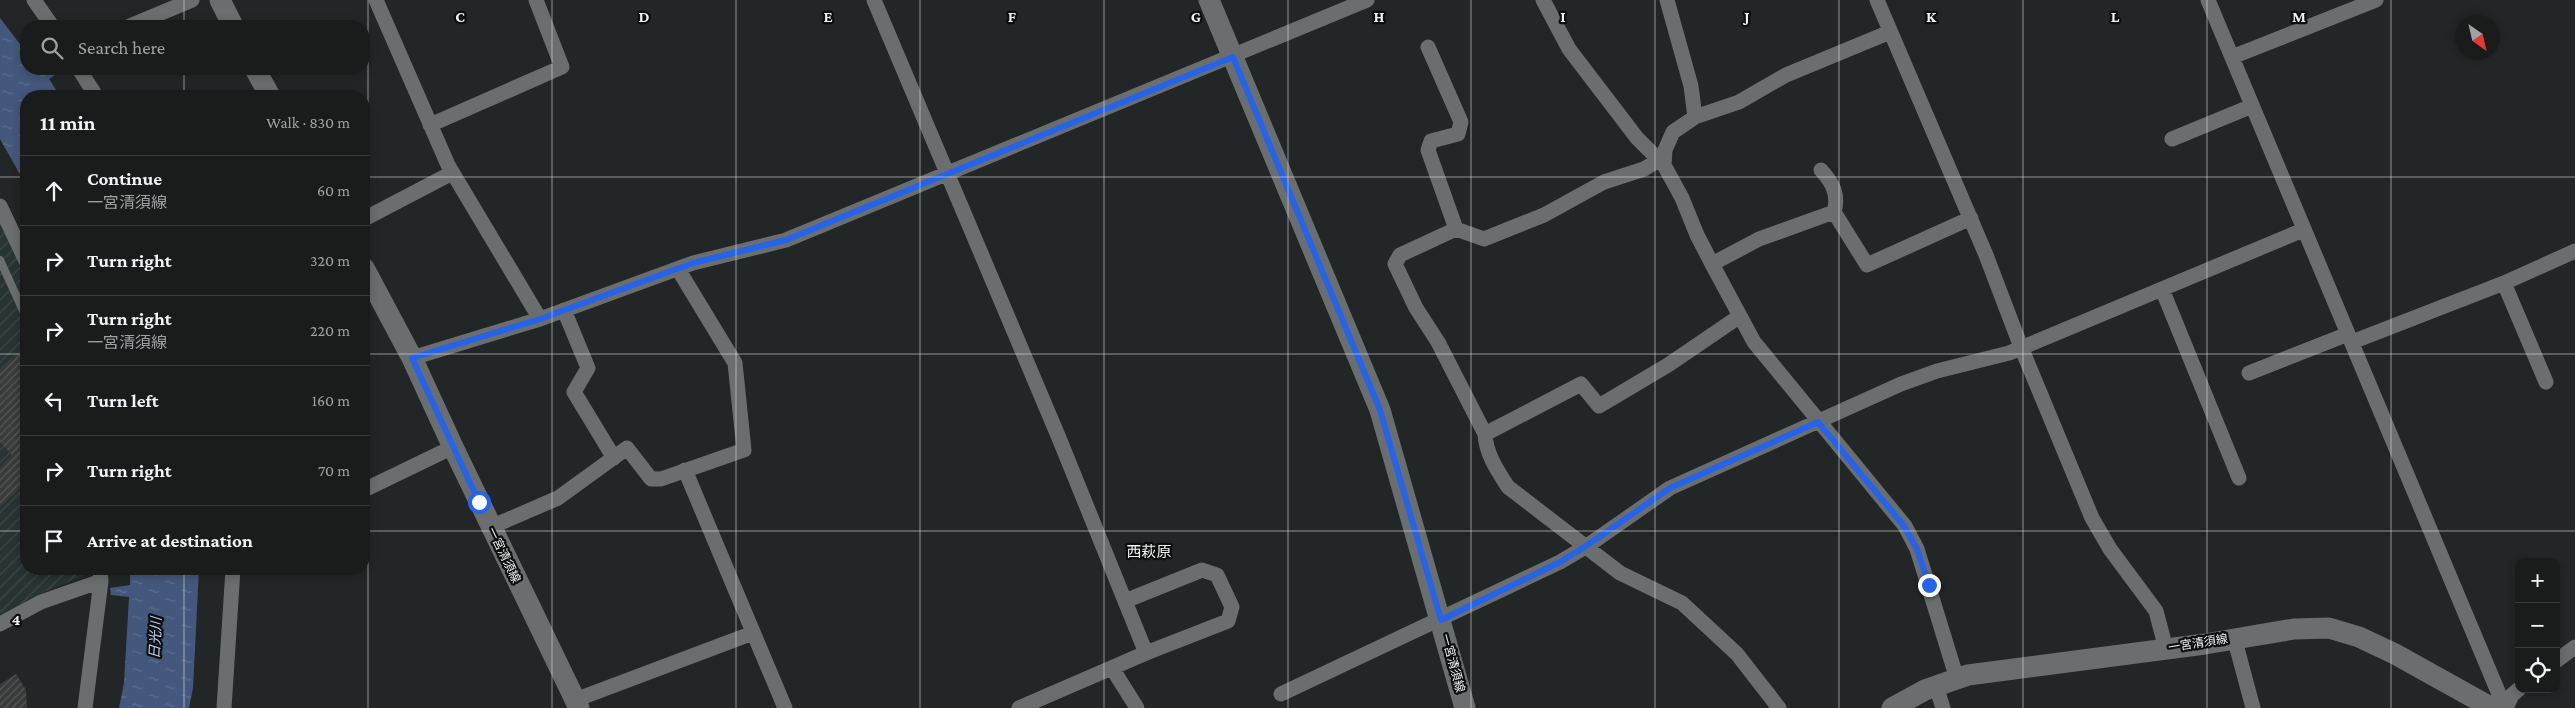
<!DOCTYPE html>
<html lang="en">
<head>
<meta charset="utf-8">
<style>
	body { margin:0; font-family:"Crimson Pro","Noto Sans JP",serif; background:#272929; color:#f1f3f6 }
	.controls { position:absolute; right:15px; bottom:15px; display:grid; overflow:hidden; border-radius:10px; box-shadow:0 2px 8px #0003 }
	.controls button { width:45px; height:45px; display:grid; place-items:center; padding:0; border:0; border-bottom:1px solid #383a3b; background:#1a1c1c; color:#f1f3f6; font:25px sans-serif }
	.compass { position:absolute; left:2455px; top:15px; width:45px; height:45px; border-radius:50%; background:#1a1c1c; box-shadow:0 2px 8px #0003; rotate:146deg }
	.stop { position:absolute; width:15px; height:15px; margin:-11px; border:4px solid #2563eb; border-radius:50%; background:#fff }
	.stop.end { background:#2563eb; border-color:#fff; box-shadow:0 1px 5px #0008 }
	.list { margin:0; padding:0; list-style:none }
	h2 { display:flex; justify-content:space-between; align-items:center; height:65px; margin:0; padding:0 20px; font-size:21px }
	h2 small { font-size:16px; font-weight:400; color:#9fa1a3 }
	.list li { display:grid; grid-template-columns:32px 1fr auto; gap:15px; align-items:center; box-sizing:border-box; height:70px; padding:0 20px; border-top:1px solid #383a3b }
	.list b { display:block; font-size:19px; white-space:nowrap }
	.list p { margin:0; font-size:16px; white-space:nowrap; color:#9fa1a3 }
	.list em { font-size:16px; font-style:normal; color:#9fa1a3 }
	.icon { flex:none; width:28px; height:28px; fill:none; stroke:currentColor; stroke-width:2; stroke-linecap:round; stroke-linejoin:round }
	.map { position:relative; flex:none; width:2575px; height:708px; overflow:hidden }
	.search { position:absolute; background:#1a1c1c; box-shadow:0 2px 8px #0003; left:20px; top:20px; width:350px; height:55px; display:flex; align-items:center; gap:12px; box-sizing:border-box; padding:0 18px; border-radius:20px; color:#9fa1a3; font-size:19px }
	.panel { position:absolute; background:#1a1c1c; box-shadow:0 2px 8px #0003; left:20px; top:90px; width:350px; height:485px; border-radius:20px }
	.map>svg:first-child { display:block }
	.industrial { fill:url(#industrial-furrows) }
	.water { fill:url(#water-ripples) }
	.building { fill:url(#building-hatch) }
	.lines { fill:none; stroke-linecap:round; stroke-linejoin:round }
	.lane { stroke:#6a6e6e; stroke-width:8 }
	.street { stroke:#6a6e6e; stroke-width:15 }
	.secondary { stroke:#6a6e6e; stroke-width:21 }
	.route { stroke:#2563eb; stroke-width:6 }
	.grid { fill:none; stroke:#eef1f1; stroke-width:1; stroke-opacity:0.55 }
	.labels { text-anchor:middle; stroke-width:4.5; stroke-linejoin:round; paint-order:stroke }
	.street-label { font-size:12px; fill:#eef1f1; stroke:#0d0f0f }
	.water-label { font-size:14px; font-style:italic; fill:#c0d4fa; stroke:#0d0f0f }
	.quarter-label { font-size:15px; fill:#eef1f1; stroke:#0d0f0f }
	.grid-label { font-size:16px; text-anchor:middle; font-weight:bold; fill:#eef1f1; stroke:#0d0f0f; stroke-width:4.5; stroke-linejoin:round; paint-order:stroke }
</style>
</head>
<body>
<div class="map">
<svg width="2575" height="708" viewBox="0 0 2575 708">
	<defs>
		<pattern id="industrial-furrows" width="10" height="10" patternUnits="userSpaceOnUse" patternTransform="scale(1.25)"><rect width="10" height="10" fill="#283333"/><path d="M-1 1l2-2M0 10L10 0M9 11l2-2" fill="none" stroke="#3d4747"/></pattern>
		<pattern id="water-ripples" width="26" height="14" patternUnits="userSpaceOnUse" patternTransform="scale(1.25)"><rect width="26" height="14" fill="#44577c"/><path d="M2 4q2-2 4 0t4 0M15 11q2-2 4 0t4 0" fill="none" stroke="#5f708f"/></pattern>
		<pattern id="building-hatch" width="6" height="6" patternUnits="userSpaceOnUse" patternTransform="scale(1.25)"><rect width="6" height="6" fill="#383b39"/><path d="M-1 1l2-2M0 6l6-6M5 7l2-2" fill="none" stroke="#555856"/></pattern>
	</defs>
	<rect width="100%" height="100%" fill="#222626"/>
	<path class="industrial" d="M0 217 26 273V569H89L83 576 44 592 0 615Z"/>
	<path class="water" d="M0 18 26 52V69H41L45 73 55 69 58 73 49 79 60 96H26V185L0 139Z
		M130 569H199L193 688 189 708H119L124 683 129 597 111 595 110 588 130 585Z"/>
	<path class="building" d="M18 352 26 364V482L0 507V467L12 455 0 442V369Z
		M16 674 26 690 27 708H0V684Z"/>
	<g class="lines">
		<path class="lane" d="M0 260 26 317"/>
		<path class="street" d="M34 0 52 26
			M376 0 448 165 540 319
			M874 0 1059 438 1146 653
			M1543 0 1569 49 1637 138 1664 165 1682 198 1697 235 1712 264 1754 342 1905 526 1917 549 1957 679
			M1667 0 1691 86 1695 117
			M1877 0 1986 255 2021 347 2092 518 2110 549 2156 611 2166 649
			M2208 0 2499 694 2496 708
			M130 26 192 0
			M1428 47 1461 122 1458 134 1431 141 1428 150 1456 229 1484 239 1544 215 1604 182 1644 169 1659 160
			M2232 57 2376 0
			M79 69 96 96
			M430 125 562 67 536 0
			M2172 139 2252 106
			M1664 165 1665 150 1673 132 1695 117 1739 102 1786 75 1890 32
			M0 206 26 261
			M1834 212 1867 265 1971 218
			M364 219 452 173
			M1456 229 1400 255 1395 264 1416 308 1438 342 1485 434C1486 454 1497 470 1508 487L1620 573 1682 603 1737 654 1779 708
			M1712 264 1759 239 1834 212C1839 195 1833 183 1821 170
			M2504 283 2546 382
			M2162 289 2239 478
			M564 310 588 368 574 392 614 458
			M2352 342 2504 283 2575 251
			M412 358 540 319 693 263 786 240 1367 0
			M2249 373 2348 334
			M1485 434 1581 384 1599 406 1668 365 1740 316
			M685 470 785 708
			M364 490 453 447
			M491 527 558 498 627 448 651 479H661L744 450 735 363 678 269
			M0 624 41 602 101 581
			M2234 637 2253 708
			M2556 661 2575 647
			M1112 668 1137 708
			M1936 686 1943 708
			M1281 694 1560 562 1587 546 1670 488 1901 384 1937 371 2009 353 2303 230
			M575 700 753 633
			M85 708 101 581 100 569
			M224 708 233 569
			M1019 708 1146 653 1228 621 1232 607 1217 575 1202 570 1125 601
			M2506 708 2512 695 2519 689"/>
		<path class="secondary" d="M220 0 233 26
			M1209 0 1380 410 1465 708
			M255 69 270 96
			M364 268 412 358 453 447 579 708
			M1892 708 1925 690 1968 675 2205 644 2294 629 2329 628 2359 637 2395 654 2492 708"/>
	</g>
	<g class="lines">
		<path class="route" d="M479 502 412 358 540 319 693 263 786 240 1233 57 1380 410 1441 620 1560 562 1586 546 1670 488 1818 422 1904 526 1917 549 1929 585"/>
	</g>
	<path class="grid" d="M184 0V26M368 0V708M552 0V708M736 0V708M920 0V708M1104 0V708M1288 0V708M1471 0V708M1655 0V708M1839 0V708M2023 0V708M2207 0V708M2391 0V708M184 69V96M0 177H26M364 177H2575M0 354H26M364 354H2575M0 531H26M364 531H2575M184 569V708"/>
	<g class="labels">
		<g class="street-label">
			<text transform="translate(504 555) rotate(64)" y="4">一宮清須線</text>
			<text transform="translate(2198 643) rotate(-9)" y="4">一宮清須線</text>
			<text transform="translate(1453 663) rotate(75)" y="4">一宮清須線</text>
		</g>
		<g class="water-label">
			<text transform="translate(155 638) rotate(-87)" y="5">日光川</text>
		</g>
		<g class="quarter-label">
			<text x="1149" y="557">西萩原</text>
		</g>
	</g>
	<g class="grid-label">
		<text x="460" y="22">C</text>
		<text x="644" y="22">D</text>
		<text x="828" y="22">E</text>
		<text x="1012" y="22">F</text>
		<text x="1196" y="22">G</text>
		<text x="1379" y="22">H</text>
		<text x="1563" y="22">I</text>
		<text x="1747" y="22">J</text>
		<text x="1931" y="22">K</text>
		<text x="2115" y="22">L</text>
		<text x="2299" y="22">M</text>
		<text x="16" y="625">4</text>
	</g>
</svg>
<div class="controls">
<button>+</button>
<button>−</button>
<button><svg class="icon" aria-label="locate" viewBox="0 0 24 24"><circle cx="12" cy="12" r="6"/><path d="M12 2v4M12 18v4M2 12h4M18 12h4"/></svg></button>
</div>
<svg class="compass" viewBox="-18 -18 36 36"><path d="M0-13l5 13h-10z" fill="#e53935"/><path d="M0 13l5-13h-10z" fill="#9fa1a3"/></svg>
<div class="stop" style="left:479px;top:502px"></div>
<div class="stop end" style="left:1929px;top:585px"></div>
<div class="search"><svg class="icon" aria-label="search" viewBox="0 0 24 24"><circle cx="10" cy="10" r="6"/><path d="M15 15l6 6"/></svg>Search here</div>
<section class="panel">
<h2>11 min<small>Walk · 830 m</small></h2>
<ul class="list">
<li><svg class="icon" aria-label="ahead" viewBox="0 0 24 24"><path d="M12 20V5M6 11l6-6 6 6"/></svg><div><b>Continue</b><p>一宮清須線</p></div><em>60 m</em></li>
<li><svg class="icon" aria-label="right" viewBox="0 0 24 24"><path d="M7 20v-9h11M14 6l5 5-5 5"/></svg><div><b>Turn right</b></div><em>320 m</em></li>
<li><svg class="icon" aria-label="right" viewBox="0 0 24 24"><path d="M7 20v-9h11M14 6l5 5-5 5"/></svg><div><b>Turn right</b><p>一宮清須線</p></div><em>220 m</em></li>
<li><svg class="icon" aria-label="left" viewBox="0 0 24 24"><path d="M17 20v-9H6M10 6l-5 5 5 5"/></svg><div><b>Turn left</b></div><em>160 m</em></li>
<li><svg class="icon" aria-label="right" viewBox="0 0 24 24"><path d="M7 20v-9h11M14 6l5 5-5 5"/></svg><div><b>Turn right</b></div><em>70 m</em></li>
<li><svg class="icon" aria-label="arrive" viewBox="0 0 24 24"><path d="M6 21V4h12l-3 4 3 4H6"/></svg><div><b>Arrive at destination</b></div></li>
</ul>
</section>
</div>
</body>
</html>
